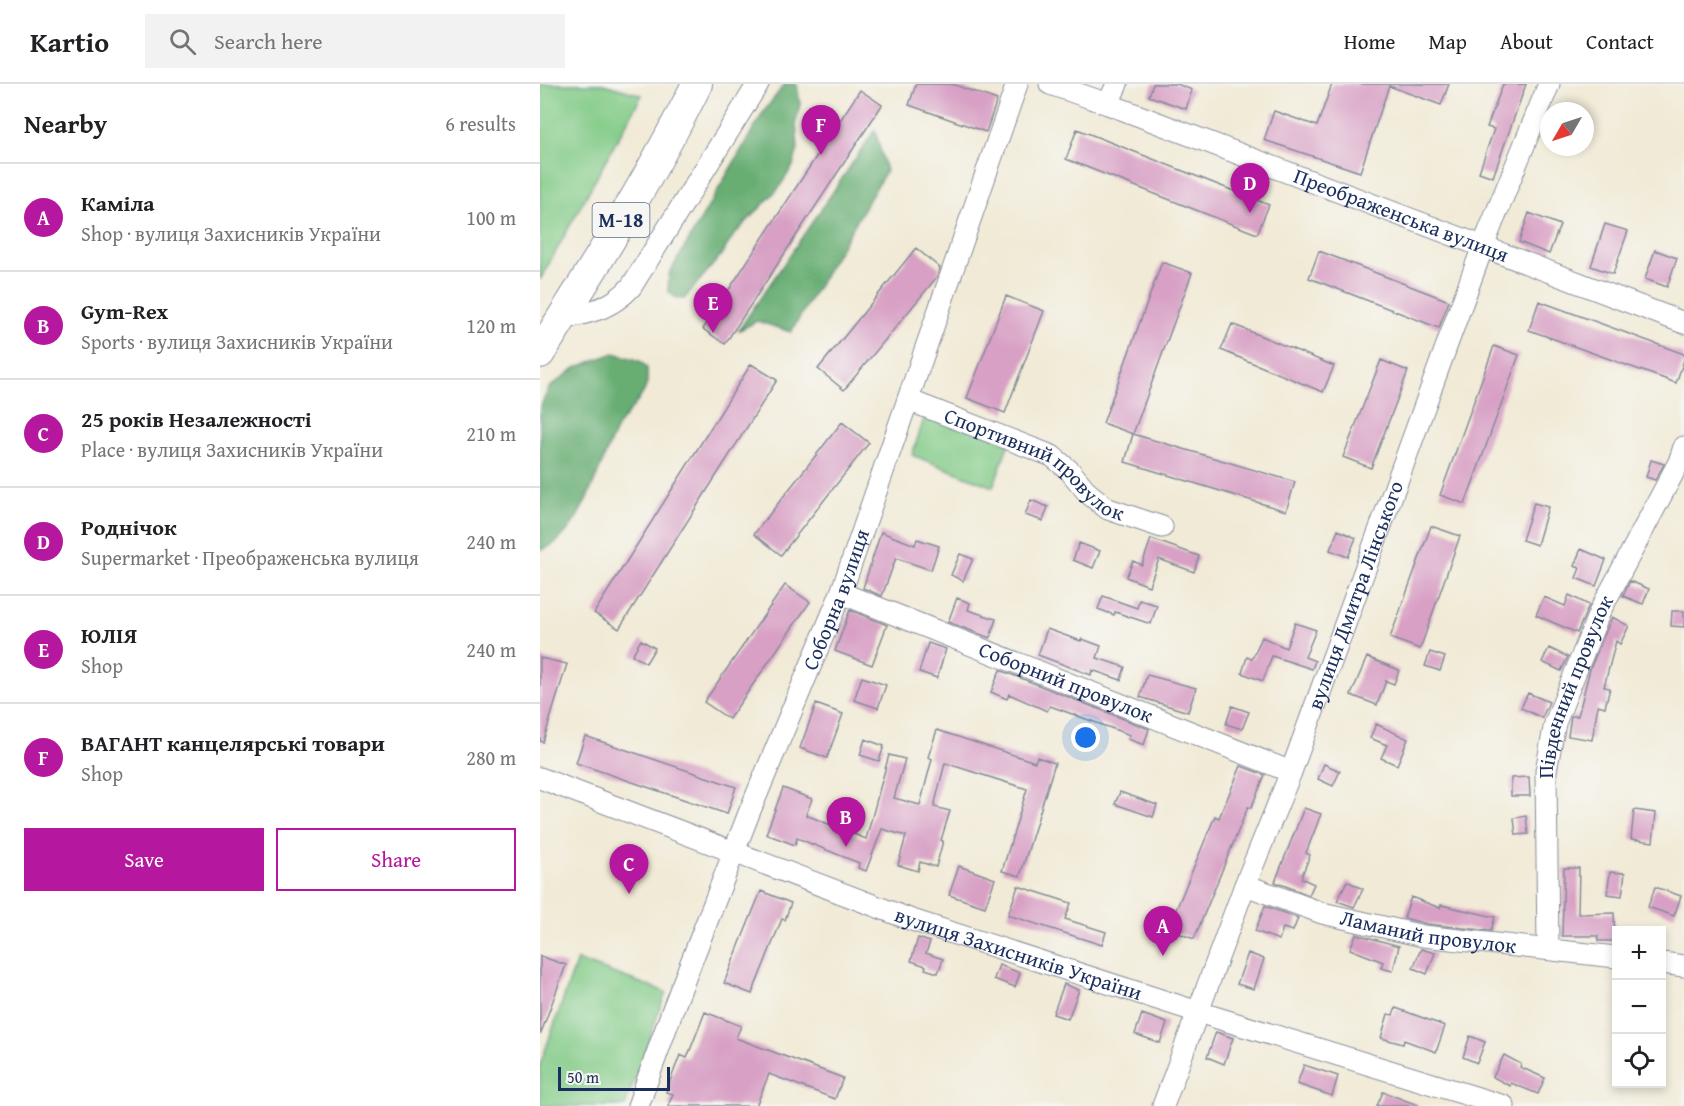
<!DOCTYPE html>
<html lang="en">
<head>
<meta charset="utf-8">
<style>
	body { margin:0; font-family:"Gentium Book Plus",serif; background:#f2f2f2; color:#202124 }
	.controls { position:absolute; right:18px; bottom:18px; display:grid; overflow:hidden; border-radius:0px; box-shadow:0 3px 9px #0003 }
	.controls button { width:54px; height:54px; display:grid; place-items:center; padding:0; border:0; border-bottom:2px solid #e0e0e0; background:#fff; color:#202124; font:30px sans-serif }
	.compass { position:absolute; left:1000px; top:18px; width:54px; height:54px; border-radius:50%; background:#fff; box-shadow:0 3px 9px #0003; rotate:231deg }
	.scale { position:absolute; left:18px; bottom:15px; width:112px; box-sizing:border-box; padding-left:6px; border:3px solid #1b2f5e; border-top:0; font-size:16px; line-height:21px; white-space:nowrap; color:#1b2f5e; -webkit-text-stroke:4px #f6f6f2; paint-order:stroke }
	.you { position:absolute; left:546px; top:654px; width:21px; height:21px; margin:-15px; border:4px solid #fff; border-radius:50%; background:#1a73e8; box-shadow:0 0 0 9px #1a73e833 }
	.badge { display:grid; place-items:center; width:39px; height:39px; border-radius:50%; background:#b5179e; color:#fff; font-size:20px; font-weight:700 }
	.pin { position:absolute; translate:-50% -50px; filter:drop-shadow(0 2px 3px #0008) }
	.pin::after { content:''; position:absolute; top:32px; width:21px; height:18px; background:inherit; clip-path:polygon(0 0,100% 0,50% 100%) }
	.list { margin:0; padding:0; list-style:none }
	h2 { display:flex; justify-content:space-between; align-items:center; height:78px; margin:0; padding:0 24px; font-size:26px }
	h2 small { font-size:20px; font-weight:400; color:#757577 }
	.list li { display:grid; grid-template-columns:39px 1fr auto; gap:18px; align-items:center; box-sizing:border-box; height:108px; padding:0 24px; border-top:2px solid #e0e0e0 }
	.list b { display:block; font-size:22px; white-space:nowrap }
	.list p { margin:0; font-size:20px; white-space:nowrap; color:#757577 }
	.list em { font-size:20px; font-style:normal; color:#757577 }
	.actions { display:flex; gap:12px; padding:18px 24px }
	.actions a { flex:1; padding:14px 0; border:2px solid #b5179e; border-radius:0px; text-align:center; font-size:21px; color:#b5179e }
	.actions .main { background:#b5179e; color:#fff }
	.icon { flex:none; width:33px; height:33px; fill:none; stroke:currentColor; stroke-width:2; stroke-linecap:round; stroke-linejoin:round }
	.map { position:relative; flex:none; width:1144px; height:1022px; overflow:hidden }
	header { display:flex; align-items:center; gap:36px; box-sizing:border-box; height:84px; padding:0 30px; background:#fff; border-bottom:2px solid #e0e0e0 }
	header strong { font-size:28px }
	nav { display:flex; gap:33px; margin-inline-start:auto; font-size:21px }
	.search { width:420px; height:54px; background:#f2f2f2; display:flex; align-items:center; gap:15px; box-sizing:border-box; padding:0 21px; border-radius:0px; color:#757577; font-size:22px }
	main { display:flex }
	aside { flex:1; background:#fff }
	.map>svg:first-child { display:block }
	.green { fill:#81ca86; stroke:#4e7c72; stroke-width:1.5 }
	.forest { fill:#68ae73; stroke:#426e68; stroke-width:1.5 }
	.building { fill:#d8a0c5 }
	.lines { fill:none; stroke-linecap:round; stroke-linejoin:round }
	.minor-casing { stroke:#868c9a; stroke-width:23 }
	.highway-casing { stroke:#868c9a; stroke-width:32 }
	.minor { stroke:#fff; stroke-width:21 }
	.highway { stroke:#fff; stroke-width:30 }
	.labels { text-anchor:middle; stroke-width:6; stroke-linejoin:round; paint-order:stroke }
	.shield { fill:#f6f6f2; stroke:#5d6b8a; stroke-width:1.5 }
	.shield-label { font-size:20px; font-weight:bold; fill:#1b2f5e }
	.street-label { font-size:21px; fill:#1b2f5e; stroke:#f6f6f2 }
</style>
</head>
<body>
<header>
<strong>Kartio</strong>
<div class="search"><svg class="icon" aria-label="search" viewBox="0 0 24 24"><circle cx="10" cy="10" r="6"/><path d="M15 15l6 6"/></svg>Search here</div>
<nav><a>Home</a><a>Map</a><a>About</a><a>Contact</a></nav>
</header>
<main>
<aside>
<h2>Nearby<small>6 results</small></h2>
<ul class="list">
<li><span class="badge">A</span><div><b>Каміла</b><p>Shop · вулиця Захисників України</p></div><em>100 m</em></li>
<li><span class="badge">B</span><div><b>Gym-Rex</b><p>Sports · вулиця Захисників України</p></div><em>120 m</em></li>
<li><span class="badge">C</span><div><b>25 років Незалежності</b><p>Place · вулиця Захисників України</p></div><em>210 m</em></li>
<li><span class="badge">D</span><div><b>Роднічок</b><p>Supermarket · Преображенська вулиця</p></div><em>240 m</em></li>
<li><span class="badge">E</span><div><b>ЮЛІЯ</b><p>Shop</p></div><em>240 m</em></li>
<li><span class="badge">F</span><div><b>ВАГАНТ канцелярські товари</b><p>Shop</p></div><em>280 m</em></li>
</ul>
<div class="actions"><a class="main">Save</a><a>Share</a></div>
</aside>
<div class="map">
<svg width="1144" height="1022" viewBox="0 0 1144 1022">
	<rect width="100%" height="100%" fill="#f6f6f2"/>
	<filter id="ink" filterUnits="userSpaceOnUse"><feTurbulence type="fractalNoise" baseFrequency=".0167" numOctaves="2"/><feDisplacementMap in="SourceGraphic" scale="12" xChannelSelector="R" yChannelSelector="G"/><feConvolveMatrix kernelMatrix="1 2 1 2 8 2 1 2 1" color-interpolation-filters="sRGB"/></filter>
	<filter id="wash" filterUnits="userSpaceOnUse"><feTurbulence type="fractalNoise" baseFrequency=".008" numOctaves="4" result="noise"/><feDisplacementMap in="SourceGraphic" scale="24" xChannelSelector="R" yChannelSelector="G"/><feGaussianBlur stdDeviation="1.35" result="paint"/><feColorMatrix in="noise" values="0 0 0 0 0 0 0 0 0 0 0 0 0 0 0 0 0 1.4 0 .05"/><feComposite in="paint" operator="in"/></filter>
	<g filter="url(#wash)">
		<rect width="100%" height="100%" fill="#f1ead6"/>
		<path class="green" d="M0 0H63L102 11 0 196Z
			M386 329 469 359 453 403 372 371Z
			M37 876 126 908 85 1022H0V981Z"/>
		<path class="forest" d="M245 0H257L260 20 256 38 258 65 253 82 238 105 193 152 182 170 144 215 135 213 128 207 129 190 224 27Z
			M335 46 346 87 251 248 217 237 198 247Z
			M74 269 100 277 107 284C107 289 108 297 106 302 103 315 84 331 77 344 60 377 40 457 0 466V324L9 304 35 284Z"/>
		<g id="blocks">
			<path class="building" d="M376 0H412L457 16 446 48 369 21Z
				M613 0H637L652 6 646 25 609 12Z
				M792 0H909L901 21 849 2 820 88 724 56 734 27 777 42Z
				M963 0H986L953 93 939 88 954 45 947 43Z
				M320 6 342 21 185 260 163 245Z
				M537 45 729 121 717 150 526 75Z
				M989 129 1020 141 1009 170 979 158Z
				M1065 140 1088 147 1073 190 1051 182Z
				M376 164 400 184 397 193 304 306 278 285Z
				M1115 166 1137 174 1127 203 1105 195Z
				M779 167 909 217 899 244 769 194Z
				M622 178 652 189 593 350 563 339Z
				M466 212 504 227 465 329 427 314Z
				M999 217 1144 270V276L1136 299 989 246Z
				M692 240 794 282 783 308 681 266Z
				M954 262 979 271 925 420 900 411Z
				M841 276 868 287 831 384 803 373Z
				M211 280 237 296 79 545 54 529Z
				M302 338 329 359 241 471 214 450Z
				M593 350 755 398 746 427 585 378Z
				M1111 376 1124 380 1115 396 1106 393Z
				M491 416 508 423 503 437 485 431Z
				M994 419 1008 423 997 461 982 456Z
				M891 442 920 452 880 565 850 554Z
				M798 446 816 454 808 473 790 466Z
				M341 448 375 461 377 455 399 462 391 486 356 474 342 512 323 504Z
				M611 455 659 472 654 488 619 475 609 502 586 493 593 477 602 481Z
				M539 459 560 467 553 484 533 476Z
				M1041 465 1066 476 1056 502 1036 494 1040 484 1034 482Z
				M420 470 433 475 423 497 411 491Z
				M1090 497 1109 505 1103 520 1083 512Z
				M245 501 270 518 189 635 164 618Z
				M1029 511 1049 521 1037 549 996 531 1004 513 1025 522Z
				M563 512 597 524 599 516 617 521 611 540 575 528 574 531 558 525Z
				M417 514 430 519 428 526 456 535 450 554 408 538Z
				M310 526 347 541 332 581 295 567Z
				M1132 527H1144V543L1131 542Z
				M1072 533 1089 542 1080 560 1076 557 1064 603 1070 604 1065 623 1058 621 1052 656 1028 652 1031 632H1038L1050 585Z
				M755 539 776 546 765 573 775 577 772 585 732 572 723 597 702 589 707 573 712 575 722 553 746 564Z
				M507 545 541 557 542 555 561 562 557 574 585 583 581 596 552 586 551 591 498 571Z
				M101 556 115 564 106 579 92 571Z
				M388 559 406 565 397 594 379 588Z
				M1009 564 1028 573 1021 587 1002 578Z
				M890 568 905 573 900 587 885 582Z
				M827 573 859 586 854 600 846 597 837 621 811 611Z
				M0 574 27 580 3 658 0 657Z
				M460 586 609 645 604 661 588 655 590 651 510 622 507 627 469 610 467 615 451 608Z
				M607 591 656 604 648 628 600 613Z
				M322 593 346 601 338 624 314 616Z
				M988 609 1009 618 1002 634 981 624Z
				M276 620 303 630 287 674 260 664Z
				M692 622 709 628 702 645 686 640Z
				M836 640 868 655 857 681 841 674 847 661 830 654Z
				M397 646 495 678 497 673 515 679 480 792 462 787 487 705 405 679 394 723 410 727 401 756 403 757 396 783 380 778 378 787 358 781 366 752 342 745 326 787 318 784 319 779 257 754 255 761 226 750 243 704 272 715 266 731 326 755 349 671 365 675 354 714 380 721 392 675 388 673Z
				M45 652 196 703 187 730 36 679Z
				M325 655 344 662 339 677 320 671Z
				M784 680 800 687 793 702 778 695Z
				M701 682 725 691 711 724 708 723 654 855 628 845 675 732 679 734Z
				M989 693 990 712H971V694Z
				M580 708 617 721 613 733 575 720Z
				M764 724 781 730 766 769 770 771 761 794 774 800 769 811 735 798Z
				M1094 726 1116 729 1113 758 1091 755Z
				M986 732 988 750 976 751 974 734Z
				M419 782 455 795 445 823 409 811Z
				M1024 784H1039L1038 830 1074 829 1075 857H1058V852H1022Z
				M1070 788 1085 789 1082 812 1067 810Z
				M807 797 823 805 814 823 797 817Z
				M478 802 531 819 525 835 566 848 562 861 468 831Z
				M1115 803 1141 812 1134 832 1108 823Z
				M221 807 251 819 245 836 242 835 212 910 184 899Z
				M871 813 900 824 901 821 955 833 951 847 887 840 864 834Z
				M725 822 758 834 753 847 743 844 739 856 715 847Z
				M816 850 859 862 853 887 841 884 843 878 810 865Z
				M378 854 390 858 386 869 403 875 398 889 385 885 386 882 371 877Z
				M881 865 895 869 887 890 873 884Z
				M708 869 724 875 714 905 697 900Z
				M0 872 26 881 1 949H0Z
				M459 881 480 889 475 903 454 895Z
				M524 900 539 906 528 935 513 930Z
				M856 924 905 942 896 968 864 956 863 960 841 954 848 930 853 931Z
				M165 928 201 942 196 954 303 994 295 1015 229 990 216 1022H128L133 1010 126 1008 140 971 147 974Z
				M602 930 627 939 620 959 595 950Z
				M676 948 693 954 684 980 667 973Z
				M930 952 945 958 937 979 923 973Z
				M964 971 981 980 980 983 1005 994 998 1010 971 999 970 1002 953 993Z
				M764 981 798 992 792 1012 757 1000Z
				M843 1008 878 1021 877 1022H837Z"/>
		</g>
	</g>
	<g filter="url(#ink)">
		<use href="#blocks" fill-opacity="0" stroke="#868c9a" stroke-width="1.5"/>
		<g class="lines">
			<defs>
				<g id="minor">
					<path id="s1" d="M510 0 568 20 1144 239"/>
					<path d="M568 20 577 0"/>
					<path d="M21 235C49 228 70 226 91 203L218 0"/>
					<path id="s2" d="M368 316 512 372 530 387 548 409 568 425 622 443"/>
					<path id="s3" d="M301 509 751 688"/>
					<path id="s4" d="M0 694 372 836 658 928 964 1022"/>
					<path id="s5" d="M705 801 782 829 883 852 1076 873"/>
					<path id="s6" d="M1008 865 1006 687 1015 639 1060 527 1139 378 1144 363"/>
					<path d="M1122 879 1144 882"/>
					<path id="s7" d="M98 1022 133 925 209 729 301 509 477 0"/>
					<path id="s8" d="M623 1022 705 801 751 688 943 162 1009 0"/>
				</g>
				<path id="highway" d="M0 269C55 181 111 93 157 0"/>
			</defs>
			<use href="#minor" class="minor-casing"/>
			<use href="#highway" class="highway-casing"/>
			<use href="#minor" class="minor"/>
			<use href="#highway" class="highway"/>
		</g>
	</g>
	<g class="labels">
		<rect class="shield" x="52.5" y="119" width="57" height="34" rx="4.5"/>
		<g class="shield-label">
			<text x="81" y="143">М-18</text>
		</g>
		<g class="street-label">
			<text dy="7" stroke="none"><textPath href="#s1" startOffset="375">Преображенська вулиця</textPath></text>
			<text dy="7" stroke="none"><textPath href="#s2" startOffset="144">Спортивний провулок</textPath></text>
			<text dy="7" stroke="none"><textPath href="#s8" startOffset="546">вулиця Дмитра Лінського</textPath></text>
			<text dy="7" stroke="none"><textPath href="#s7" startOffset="544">Соборна вулиця</textPath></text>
			<text dy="7" stroke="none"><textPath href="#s3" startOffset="242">Соборний провулок</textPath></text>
			<text dy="7" stroke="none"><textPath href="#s6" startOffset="267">Південний провулок</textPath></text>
			<text dy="7" stroke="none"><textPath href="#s5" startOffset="190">Ламаний провулок</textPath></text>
			<text dy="7" stroke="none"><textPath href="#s4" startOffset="510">вулиця Захисників України</textPath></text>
		</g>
	</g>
</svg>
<div class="controls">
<button>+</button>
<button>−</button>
<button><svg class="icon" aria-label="locate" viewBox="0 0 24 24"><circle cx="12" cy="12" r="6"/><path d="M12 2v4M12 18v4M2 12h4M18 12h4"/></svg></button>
</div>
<svg class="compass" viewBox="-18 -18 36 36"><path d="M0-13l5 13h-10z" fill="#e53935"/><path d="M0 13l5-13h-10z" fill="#757577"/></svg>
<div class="scale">50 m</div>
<div class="you"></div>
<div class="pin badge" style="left:623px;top:872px">A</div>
<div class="pin badge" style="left:306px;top:763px">B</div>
<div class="pin badge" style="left:89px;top:810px">C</div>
<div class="pin badge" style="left:710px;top:129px">D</div>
<div class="pin badge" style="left:173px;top:249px">E</div>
<div class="pin badge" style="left:281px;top:71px">F</div>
</div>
</main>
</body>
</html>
